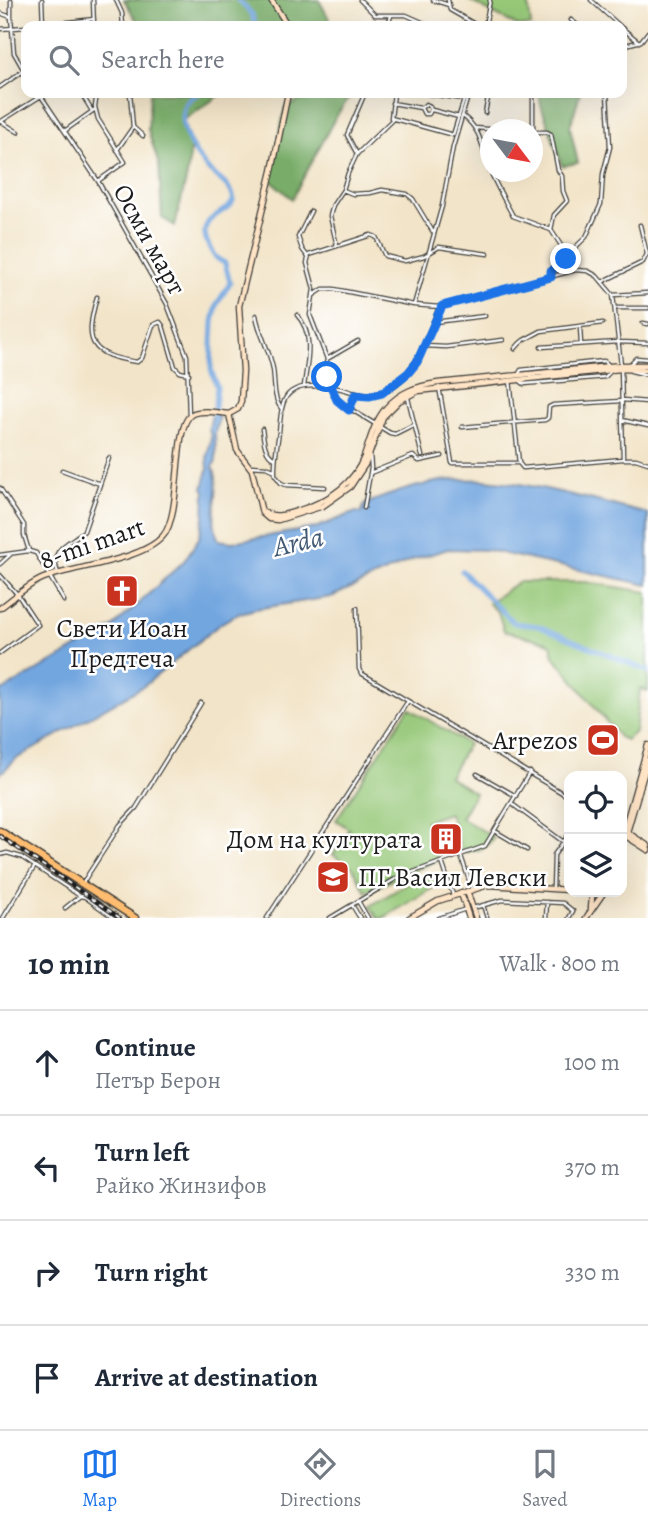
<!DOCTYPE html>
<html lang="en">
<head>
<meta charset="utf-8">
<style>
	body { margin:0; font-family:Alegreya,serif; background:#f6f6f7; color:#1f2937 }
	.controls { position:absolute; right:21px; bottom:21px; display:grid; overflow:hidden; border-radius:14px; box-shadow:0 7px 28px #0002 }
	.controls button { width:63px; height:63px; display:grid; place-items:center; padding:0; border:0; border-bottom:2px solid #e0e1e3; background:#fff; color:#1f2937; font:35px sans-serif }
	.compass { position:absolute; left:480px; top:119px; width:63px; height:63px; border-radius:50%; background:#fff; box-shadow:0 7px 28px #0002; rotate:122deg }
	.stop { position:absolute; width:21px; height:21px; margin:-16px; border:5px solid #1a73e8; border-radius:50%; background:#fff }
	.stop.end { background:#1a73e8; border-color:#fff; box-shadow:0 2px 7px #0008 }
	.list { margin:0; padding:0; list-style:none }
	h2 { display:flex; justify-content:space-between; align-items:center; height:91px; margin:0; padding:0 28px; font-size:30px }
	h2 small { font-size:23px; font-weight:400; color:#747a83 }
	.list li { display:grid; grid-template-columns:46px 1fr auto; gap:21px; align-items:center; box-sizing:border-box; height:105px; padding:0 28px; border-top:2px solid #e0e1e3 }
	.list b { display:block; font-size:26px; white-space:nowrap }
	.list p { margin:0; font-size:23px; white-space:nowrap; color:#747a83 }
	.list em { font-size:23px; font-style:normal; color:#747a83 }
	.icon { flex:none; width:38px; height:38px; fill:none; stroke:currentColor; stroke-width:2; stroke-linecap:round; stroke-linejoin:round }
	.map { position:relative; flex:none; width:648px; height:918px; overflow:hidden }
	.search { position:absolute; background:#fff; box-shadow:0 7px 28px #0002; left:21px; right:21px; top:21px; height:77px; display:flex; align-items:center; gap:18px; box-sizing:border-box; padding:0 24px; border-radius:14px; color:#747a83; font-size:26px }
	.sheet { height:511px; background:#fff }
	nav { display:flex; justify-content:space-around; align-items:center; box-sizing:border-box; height:98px; border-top:2px solid #e0e1e3; background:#fff; font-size:19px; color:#747a83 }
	nav a { display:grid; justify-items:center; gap:4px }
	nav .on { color:#1a73e8 }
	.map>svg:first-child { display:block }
	.green { fill:#96c878; stroke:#59724a; stroke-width:2 }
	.forest { fill:#78ac68; stroke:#4a6442; stroke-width:2 }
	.water { fill:#72a6df; stroke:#47617e; stroke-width:2 }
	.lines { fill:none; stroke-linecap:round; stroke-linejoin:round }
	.river { stroke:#72a6df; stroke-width:5 }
	.street-casing { stroke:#3c3a36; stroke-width:5 }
	.secondary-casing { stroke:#3c3a36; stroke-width:7 }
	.primary-casing { stroke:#3c3a36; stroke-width:9 }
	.street { stroke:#fff; stroke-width:2.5 }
	.secondary { stroke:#ffe4c6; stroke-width:4.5 }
	.primary { stroke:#febc70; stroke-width:6 }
	.rail-casing { stroke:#1c1c1c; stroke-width:4.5 }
	.rail { stroke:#fff; stroke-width:2; stroke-dasharray:5; stroke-linecap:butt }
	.street-bridge-casing { stroke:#3c3a36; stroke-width:5; stroke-linecap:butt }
	.street-bridge { stroke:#fff; stroke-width:2.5 }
	.route { stroke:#1a73e8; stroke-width:9 }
	.labels { text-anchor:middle; stroke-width:5; stroke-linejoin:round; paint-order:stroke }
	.street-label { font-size:26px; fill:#1c1c1c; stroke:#fff }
	.poi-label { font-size:26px; fill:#1c1c1c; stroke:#fff; text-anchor:end }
	.water-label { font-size:28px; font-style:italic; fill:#435a74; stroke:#fff }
</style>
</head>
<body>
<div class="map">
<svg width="648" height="918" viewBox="0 0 648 918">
	<rect width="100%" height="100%" fill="#fff"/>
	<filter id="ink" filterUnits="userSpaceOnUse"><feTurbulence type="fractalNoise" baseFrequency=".0143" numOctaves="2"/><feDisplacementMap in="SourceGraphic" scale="14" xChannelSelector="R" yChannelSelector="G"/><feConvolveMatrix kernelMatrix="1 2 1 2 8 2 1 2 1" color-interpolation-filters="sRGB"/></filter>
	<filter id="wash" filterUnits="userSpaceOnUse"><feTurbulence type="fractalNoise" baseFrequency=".00686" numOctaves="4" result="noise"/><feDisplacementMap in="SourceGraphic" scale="28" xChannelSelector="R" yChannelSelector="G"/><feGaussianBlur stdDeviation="1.57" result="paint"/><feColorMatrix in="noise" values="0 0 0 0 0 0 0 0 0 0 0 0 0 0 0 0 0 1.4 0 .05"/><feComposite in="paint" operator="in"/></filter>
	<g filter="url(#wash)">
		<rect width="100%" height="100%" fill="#f2e4c8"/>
		<path class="green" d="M468 0H528L531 26H517Z
			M518 582H585L648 592V691L640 689 635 732 626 740 619 737 552 654V646L547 642 504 631 498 612 488 603Z
			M409 708 468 744 449 777 475 793 461 818 494 837C485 851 478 851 462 852L449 813 426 821 438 860 366 892 353 868 333 855 349 829 336 820Z
			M435 876 438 885 383 918H378L370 906 407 884Z"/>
		<path class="forest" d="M124 0H319L333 26H140Z
			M150 93H223L182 121 191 146 187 176 175 226 162 218 159 165 148 130Z
			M301 93H352L335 118 292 199 270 180 285 108 301 99Z
			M539 93H580L570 127 578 163 562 166 541 105Z"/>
		<path class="water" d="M212 415 219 416 215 433 216 461 213 467C223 488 207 520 219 540L232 542 315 528 356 512 361 513 365 504C390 494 415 485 442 481 506 473 585 499 648 514V585L487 550 448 549 412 560 331 597 255 609 237 614 220 624 144 686 16 759 0 774V692L113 627 184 561 199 538 204 517 205 491 203 488 208 469 207 457 211 438 209 428Z"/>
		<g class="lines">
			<path class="river" d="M238 0 252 14 255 26
				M199 93C167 109 188 145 205 166 213 176 226 181 232 193 242 214 192 211 208 244 212 253 215 259 225 263L230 283 217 304 213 322 211 369 217 387 214 416
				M462 571 514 623 538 626 648 671"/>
		</g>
	</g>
	<g filter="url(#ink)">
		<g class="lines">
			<defs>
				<path id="street" d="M11 0V17
					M42 0 43 25
					M93 0 94 26
					M116 0 122 13 123 26
					M360 0 375 15H406L431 26
					M433 0 449 5
					M448 0 450 10 478 26
					M591 0 620 26
					M0 13 11 17 14 53 26 74
					M571 20 579 26
					M35 26 94 19
					M387 26 391 16
					M485 26 490 0
					M622 28 639 42
					M0 29 26 27
					M622 46 641 41 648 32
					M0 87 23 71
					M39 93 98 181 167 304 187 356 189 416
					M81 93 92 111
					M97 93 95 107 98 119 125 162 98 181
					M394 93 391 118 453 135 466 93
					M422 93 464 99
					M533 93V132
					M392 103 421 108 426 104 430 106 431 110 429 114H424L421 108
					M432 110 459 117
					M485 113 489 93
					M463 116C485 133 481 152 492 175 498 189 506 203 513 216L551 230 564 250 560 262
					M0 122 41 96
					M2 122 18 132
					M133 127 143 136
					M475 128 500 130
					M66 130 94 110
					M532 132H547L551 134 558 170 562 176 563 191 567 201 554 215 551 230
					M117 150 133 127 130 93
					M357 154 347 135 365 93
					M343 190 353 194 370 193 382 190 407 194 413 199 433 232
					M337 246 330 216 333 205 343 190 348 173 357 154 393 119
					M308 257 302 249 298 237 311 211
					M551 277V271L586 237 601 204 603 174 610 147 607 93
					M602 282 643 262 647 254 640 225
					M314 295 323 289H334L414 305 440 307
					M613 295 648 293
					M97 297C84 342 89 355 137 362L142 358 153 325 160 322 163 326 175 367 180 372 189 374
					M414 305 442 206 453 147 469 93
					M615 308H648
					M256 315C259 334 270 351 273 369 275 382 273 398 281 408
					M297 315C315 334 307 363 304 386
					M434 322 485 316
					M643 323 648 324
					M580 327 581 344
					M424 346 446 347 503 340
					M541 347 618 342 648 343
					M515 349C523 338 529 338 541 331L603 323
					M327 359 358 341
					M630 364 636 358 648 359
					M631 371 648 375
					M518 375 521 370 604 361 610 366
					M327 377 325 368 327 359 310 315 314 289 307 263 309 255 371 235 376 237 385 256 405 261 424 256 439 247 488 254
					M518 379 524 384 605 377 611 371
					M510 380 519 463
					M439 387 452 463H519L523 468 623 459H636L648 463
					M334 394 342 404 390 433 395 434 413 425
					M408 398 422 456
					M622 400 648 402
					M350 408 355 395
					M622 420 648 426
					M462 427 545 420 548 418 549 407 553 405 622 401
					M262 429C264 441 264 453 275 459
					M250 466 266 467 274 470
					M62 470 100 484
					M370 473 413 456 419 461 442 456
					M325 487 286 485 281 483 275 475C274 461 277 446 279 432 282 404 281 386 315 386 322 387 330 386 337 388 354 391 365 400 383 392 416 377 426 341 438 310L444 305 576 270 588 271 597 276 613 295 621 365 623 459
					M0 488 24 525V535L29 551
					M364 508 371 468 370 454
					M0 555 29 551 36 553 64 601
					M0 564 11 554
					M58 573C48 548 70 543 84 531L109 458
					M0 575 18 595 38 625 0 653
					M357 608 359 669 361 673 569 797
					M477 774 516 796
					M512 804 569 846
					M495 831 527 850
					M0 855 7 853 21 857 80 896 85 897 114 918
					M461 856 472 889
					M442 862 453 895
					M82 884 120 825 136 808 201 703
					M553 889 554 855 569 834
					M358 901 368 918
					M352 905 360 918
					M483 905 487 918
					M65 908 80 896
					M473 908 502 900 563 903 573 911 569 918
					M3 918 35 866
					M267 918 408 701
					M330 918 397 878 485 846 530 772
					M439 918 466 909
					M546 918 547 902"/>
				<path id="secondary" d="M271 0 288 26
					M229 414 237 450 252 470 262 513 269 519 278 520 323 506 350 487 366 463 383 417 399 401 418 391 620 369 648 370
					M229 414 238 409 241 401 243 371 239 306 272 171 288 93
					M264 512C275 519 288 514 300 510 328 501 353 485 364 457 370 440 374 422 386 408 400 392 417 386 438 383L621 365H648
					M0 608C14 598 28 584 44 578 75 566 142 561 163 536 183 513 172 425 192 414 202 409 219 413 229 414
					M624 830 648 745
					M627 832 648 760
					M628 833 648 846
					M626 836 648 850
					M622 842V836
					M467 891 476 918
					M587 892 592 896 591 909
					M461 893 469 918
					M409 918 438 901 488 885 569 890
					M586 918 604 892"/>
				<path id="primary" d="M0 831 135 918"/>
			</defs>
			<use href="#street" class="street-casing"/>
			<use href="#secondary" class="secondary-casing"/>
			<use href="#primary" class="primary-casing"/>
			<use href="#street" class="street"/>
			<use href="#secondary" class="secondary"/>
			<use href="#primary" class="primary"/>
			<defs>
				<path id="rail" d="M0 836 120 918"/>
			</defs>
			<use href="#rail" class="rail-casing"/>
			<use href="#rail" class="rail"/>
			<defs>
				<path id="street-bridge" d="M327 377 334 394"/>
			</defs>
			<use href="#street-bridge" class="street-bridge-casing"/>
			<use href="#street-bridge" class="street-bridge"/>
		</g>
	</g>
	<g class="lines" filter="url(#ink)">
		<path class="route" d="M327 377 337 400 349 410 355 395 369 396 382 393 408 373 417 362 442 306 551 277V271L566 259"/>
	</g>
	<defs>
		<symbol id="church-square" viewBox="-11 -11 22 22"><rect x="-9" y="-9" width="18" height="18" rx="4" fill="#c8321e" stroke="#fff"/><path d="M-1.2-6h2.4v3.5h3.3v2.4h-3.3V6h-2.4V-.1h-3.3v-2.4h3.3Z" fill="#fff"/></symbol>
		<symbol id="stadium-square" viewBox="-11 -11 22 22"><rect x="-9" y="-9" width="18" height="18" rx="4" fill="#c8321e" stroke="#fff"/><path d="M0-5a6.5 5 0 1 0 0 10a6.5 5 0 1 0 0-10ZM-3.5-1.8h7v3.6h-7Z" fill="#fff"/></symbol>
		<symbol id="building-square" viewBox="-11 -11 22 22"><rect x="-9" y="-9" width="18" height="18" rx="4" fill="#c8321e" stroke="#fff"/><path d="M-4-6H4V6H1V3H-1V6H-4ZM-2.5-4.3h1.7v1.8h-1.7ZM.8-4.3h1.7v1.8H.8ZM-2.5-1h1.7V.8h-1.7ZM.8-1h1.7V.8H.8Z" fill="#fff"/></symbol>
		<symbol id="school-square" viewBox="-11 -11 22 22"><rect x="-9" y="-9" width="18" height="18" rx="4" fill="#c8321e" stroke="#fff"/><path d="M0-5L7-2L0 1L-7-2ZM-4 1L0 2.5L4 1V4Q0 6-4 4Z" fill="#fff"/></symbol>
	</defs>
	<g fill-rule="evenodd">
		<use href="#church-square" x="103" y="572" width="38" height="38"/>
		<use href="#stadium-square" x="584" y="721" width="38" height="38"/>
		<use href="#building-square" x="427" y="820" width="38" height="38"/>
		<use href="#school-square" x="314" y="858" width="38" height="38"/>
	</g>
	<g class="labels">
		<g class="street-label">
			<text transform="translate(150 239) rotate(61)" y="9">Осми март</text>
			<text transform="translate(92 543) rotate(-19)" y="9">8-mi mart</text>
		</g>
		<g class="poi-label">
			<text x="122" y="637" text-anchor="middle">Свети Иоан<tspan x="122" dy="30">Предтеча</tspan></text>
			<text x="578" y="749">Arpezos</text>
			<text x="422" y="848">Дом на културата</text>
			<text x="358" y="886" text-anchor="start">ПГ Васил Левски</text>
		</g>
		<g class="water-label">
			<text transform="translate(298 541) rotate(-13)" y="10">Arda</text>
		</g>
	</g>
</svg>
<div class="controls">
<button><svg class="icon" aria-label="locate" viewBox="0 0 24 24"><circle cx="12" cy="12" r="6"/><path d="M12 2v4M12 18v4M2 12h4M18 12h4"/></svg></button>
<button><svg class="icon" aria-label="layers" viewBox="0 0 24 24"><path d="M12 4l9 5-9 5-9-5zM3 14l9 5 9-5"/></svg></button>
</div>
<svg class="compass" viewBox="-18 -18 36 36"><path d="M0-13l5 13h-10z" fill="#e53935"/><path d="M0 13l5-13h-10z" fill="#747a83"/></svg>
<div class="stop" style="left:327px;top:377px"></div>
<div class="stop end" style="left:566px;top:259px"></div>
<div class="search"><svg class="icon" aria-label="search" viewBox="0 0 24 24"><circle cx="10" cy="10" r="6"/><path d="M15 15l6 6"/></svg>Search here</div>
</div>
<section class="sheet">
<h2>10 min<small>Walk · 800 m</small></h2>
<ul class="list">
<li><svg class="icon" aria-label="ahead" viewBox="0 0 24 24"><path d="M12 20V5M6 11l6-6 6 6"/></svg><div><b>Continue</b><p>Петър Берон</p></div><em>100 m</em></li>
<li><svg class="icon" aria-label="left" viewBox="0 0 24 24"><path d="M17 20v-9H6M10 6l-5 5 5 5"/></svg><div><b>Turn left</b><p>Райко Жинзифов</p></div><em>370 m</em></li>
<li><svg class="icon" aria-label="right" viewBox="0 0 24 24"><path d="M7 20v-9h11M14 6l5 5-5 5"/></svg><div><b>Turn right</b></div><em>330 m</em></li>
<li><svg class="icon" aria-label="arrive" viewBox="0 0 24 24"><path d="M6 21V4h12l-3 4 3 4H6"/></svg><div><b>Arrive at destination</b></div></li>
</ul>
</section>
<nav>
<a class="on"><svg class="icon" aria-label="map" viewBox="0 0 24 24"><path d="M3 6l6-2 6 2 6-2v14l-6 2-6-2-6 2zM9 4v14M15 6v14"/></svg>Map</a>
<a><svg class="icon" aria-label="directions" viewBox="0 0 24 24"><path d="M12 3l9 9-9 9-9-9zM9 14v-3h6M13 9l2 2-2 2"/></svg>Directions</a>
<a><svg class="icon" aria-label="saved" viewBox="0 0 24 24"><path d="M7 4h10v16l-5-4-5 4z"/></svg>Saved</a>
</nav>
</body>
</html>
